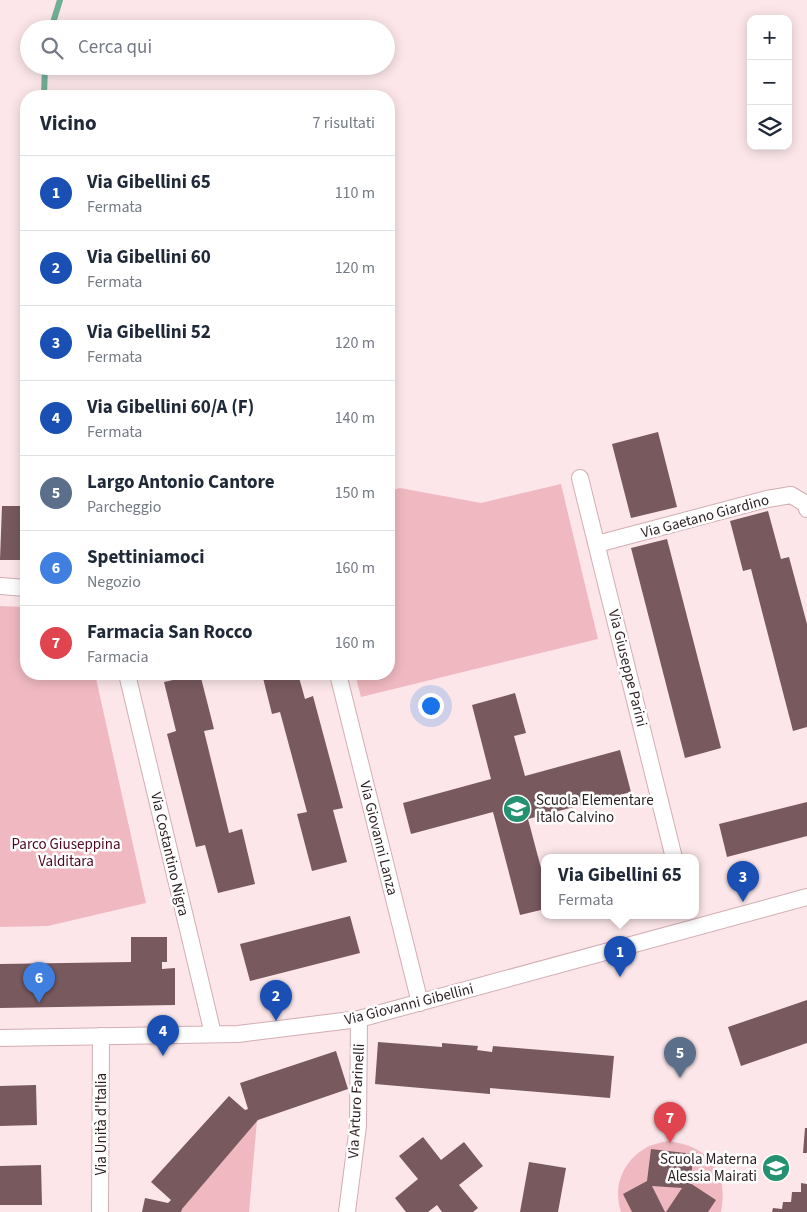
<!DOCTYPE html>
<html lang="it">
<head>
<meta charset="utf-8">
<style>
	body { margin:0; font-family:"Source Sans 3",sans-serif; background:#f2f2f3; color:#1f2937 }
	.controls { position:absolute; right:15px; top:15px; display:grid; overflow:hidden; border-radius:10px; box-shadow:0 2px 12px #0003 }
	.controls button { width:45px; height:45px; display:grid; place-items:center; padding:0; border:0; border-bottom:1px solid #e0e1e3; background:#fff; color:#1f2937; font:25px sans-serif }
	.you { position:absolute; left:430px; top:705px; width:18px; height:18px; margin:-12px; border:4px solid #fff; border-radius:50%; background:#1a73e8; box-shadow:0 0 0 8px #1a73e833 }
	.badge { display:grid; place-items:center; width:32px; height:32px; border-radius:50%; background:#ea580c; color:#fff; font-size:16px; font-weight:700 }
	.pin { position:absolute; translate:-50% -41px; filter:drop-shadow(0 1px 2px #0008) }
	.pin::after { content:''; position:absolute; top:26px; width:18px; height:15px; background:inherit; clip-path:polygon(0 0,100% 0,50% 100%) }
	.popup { position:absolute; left:541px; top:854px; width:158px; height:65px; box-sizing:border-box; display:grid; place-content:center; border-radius:10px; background:#fff; filter:drop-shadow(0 1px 4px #0005); font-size:16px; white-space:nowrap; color:#747a83 }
	.popup b { font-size:19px; color:#1f2937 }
	.popup::after { content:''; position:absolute; left:50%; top:100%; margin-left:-10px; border:10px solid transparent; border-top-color:#fff }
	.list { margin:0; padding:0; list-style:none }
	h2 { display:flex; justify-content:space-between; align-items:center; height:65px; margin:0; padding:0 20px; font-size:21px }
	h2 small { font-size:16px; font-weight:400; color:#747a83 }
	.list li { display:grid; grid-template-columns:32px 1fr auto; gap:15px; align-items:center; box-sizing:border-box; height:75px; padding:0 20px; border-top:1px solid #e0e1e3 }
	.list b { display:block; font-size:19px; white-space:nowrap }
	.list p { margin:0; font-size:16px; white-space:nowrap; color:#747a83 }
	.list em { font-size:16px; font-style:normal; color:#747a83 }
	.icon { flex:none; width:28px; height:28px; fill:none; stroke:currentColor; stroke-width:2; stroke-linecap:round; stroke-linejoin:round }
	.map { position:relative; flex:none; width:807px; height:1212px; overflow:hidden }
	.search { position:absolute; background:#fff; box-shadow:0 2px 12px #0003; left:20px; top:20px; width:375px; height:55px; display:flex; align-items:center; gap:12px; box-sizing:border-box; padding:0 18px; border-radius:28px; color:#747a83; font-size:19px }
	.panel { position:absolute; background:#fff; box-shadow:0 2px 12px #0003; left:20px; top:90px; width:375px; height:590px; border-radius:20px }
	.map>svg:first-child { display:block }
	.green { fill:#f0b9c1 }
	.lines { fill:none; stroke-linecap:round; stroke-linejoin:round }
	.stream { stroke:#71ae97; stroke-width:6 }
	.building { fill:#77595e }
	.street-casing { stroke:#d1aeb3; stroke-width:18 }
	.street { stroke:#fff; stroke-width:16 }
	.labels { text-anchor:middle; stroke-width:5; stroke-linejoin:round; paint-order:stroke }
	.street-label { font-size:15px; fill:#2c1f21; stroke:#fff }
	.poi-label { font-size:15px; fill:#2c1f21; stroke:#fff; text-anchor:start }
	.park-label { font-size:15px; fill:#50061f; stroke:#fff }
</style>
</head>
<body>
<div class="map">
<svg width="807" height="1212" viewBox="0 0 807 1212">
	<rect width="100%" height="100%" fill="#fce6e9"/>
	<path class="green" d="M561 484 598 639 361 697 355 674H389V491L400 488 481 503Z
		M0 606 26 607V674H95L146 903 48 926 0 927Z
		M257 1120 249 1212H180V1211Z
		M667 1141C709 1146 729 1170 721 1212H621C612 1185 624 1159 649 1146 654 1144 661 1143 667 1141Z"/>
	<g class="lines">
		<path class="stream" d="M51 29 60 0
			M44 96 45 66"/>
	</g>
	<path class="building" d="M658 432 677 507 631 518 612 444Z
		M2 506H26V560H0Z
		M768 511 781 559 789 557 807 624V727L793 731 751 569 743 571 730 521Z
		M667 539 721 748 685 758 631 548Z
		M200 674 214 729 204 731 229 833 242 829 255 884 218 893 205 845 196 847 167 734 176 731 164 682Z
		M262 674H298L305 699 313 696 343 808 333 810 347 862 312 871 297 814 307 812 280 712 272 714Z
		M515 693 526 733 514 736 525 776 620 750 631 792 528 819 545 883V909L520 915 493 812 411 834 403 803 491 779 472 705Z
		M807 802V836L727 857 719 824Z
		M350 916 360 953 250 981 240 944Z
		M131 937H167V962H162V969L175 968V1005L0 1008V964L131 962Z
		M807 1000V1043L741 1066 728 1027Z
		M378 1042 442 1047V1043L478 1046 477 1050 492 1052 493 1046 614 1056 610 1098 490 1088V1094L375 1084Z
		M336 1051 348 1089 258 1120 182 1209 181 1212H142L145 1198 168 1203 171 1200 151 1182 229 1096 245 1110 248 1109 240 1083Z
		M36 1085 37 1125 0 1126V1086Z
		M805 1128H807V1153H803Z
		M423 1137 441 1160 464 1142 483 1166 459 1185 478 1208 473 1212H442L437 1205 428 1212H406L395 1198 418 1179 399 1156Z
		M651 1149 694 1154 690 1183 716 1200 708 1212H666L682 1188 652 1186 665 1212H632L623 1194 647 1181Z
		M529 1162 566 1168 558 1212H520Z
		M41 1165 42 1205H0V1166Z
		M801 1183 807 1184V1212H772L773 1208 782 1209 783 1202H791L792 1192H801Z"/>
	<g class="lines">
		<defs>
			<path id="street" d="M580 478 674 858
				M597 544 767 499 791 495 806 504 807 509
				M0 586 26 588
				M127 674 213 1034
				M338 674 420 1003
				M0 1038 238 1034 359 1019 807 897
				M100 1212 101 1036
				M347 1212 358 1126 359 1019"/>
		</defs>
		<use href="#street" class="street-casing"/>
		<use href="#street" class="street"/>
	</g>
	<defs>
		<symbol id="school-disc" viewBox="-11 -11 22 22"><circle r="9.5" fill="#249170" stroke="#fff"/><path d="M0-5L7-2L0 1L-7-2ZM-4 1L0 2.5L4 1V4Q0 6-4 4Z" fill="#fff"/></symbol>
	</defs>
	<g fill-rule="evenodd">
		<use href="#school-disc" x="501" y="793" width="32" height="32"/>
		<use href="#school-disc" x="760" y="1152" width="32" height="32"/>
	</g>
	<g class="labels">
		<g class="street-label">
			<text transform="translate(705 516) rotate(-15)" y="5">Via Gaetano Giardino</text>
			<text transform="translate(628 668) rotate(76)" y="5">Via Giuseppe Parini</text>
			<text transform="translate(379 838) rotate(76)" y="5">Via Giovanni Lanza</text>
			<text transform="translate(170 854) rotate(77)" y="5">Via Costantino Nigra</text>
			<text transform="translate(409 1004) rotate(-14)" y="5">Via Giovanni Gibellini</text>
			<text transform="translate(356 1101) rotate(-87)" y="5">Via Arturo Farinelli</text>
			<text transform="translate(101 1124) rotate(-90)" y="5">Via Unità d'Italia</text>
		</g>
		<g class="poi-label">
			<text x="536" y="805">Scuola Elementare<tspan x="536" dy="17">Italo Calvino</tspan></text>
			<text x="757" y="1164" text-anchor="end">Scuola Materna<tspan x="757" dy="17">Alessia Mairati</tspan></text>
		</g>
		<g class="park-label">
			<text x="66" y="849">Parco Giuseppina<tspan x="66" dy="17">Valditara</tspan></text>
		</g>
	</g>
</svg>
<div class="controls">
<button>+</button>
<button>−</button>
<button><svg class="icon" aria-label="layers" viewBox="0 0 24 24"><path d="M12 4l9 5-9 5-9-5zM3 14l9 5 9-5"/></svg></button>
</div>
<div class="you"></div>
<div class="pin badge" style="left:620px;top:977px;background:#1a4fb4">1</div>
<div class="popup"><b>Via Gibellini 65</b>Fermata</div>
<div class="pin badge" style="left:276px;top:1021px;background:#1a4fb4">2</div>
<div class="pin badge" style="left:743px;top:902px;background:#1a4fb4">3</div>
<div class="pin badge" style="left:163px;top:1056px;background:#1a4fb4">4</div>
<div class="pin badge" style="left:680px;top:1078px;background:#5c6f8a">5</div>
<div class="pin badge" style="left:39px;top:1003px;background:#3f7fe0">6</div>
<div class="pin badge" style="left:670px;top:1143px;background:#e0444e">7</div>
<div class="search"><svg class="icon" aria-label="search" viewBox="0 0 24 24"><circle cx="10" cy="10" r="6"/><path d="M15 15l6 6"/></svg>Cerca qui</div>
<section class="panel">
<h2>Vicino<small>7 risultati</small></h2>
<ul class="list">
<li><span class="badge" style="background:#1a4fb4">1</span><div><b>Via Gibellini 65</b><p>Fermata</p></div><em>110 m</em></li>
<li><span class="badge" style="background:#1a4fb4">2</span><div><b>Via Gibellini 60</b><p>Fermata</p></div><em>120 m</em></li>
<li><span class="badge" style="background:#1a4fb4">3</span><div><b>Via Gibellini 52</b><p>Fermata</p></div><em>120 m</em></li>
<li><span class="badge" style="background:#1a4fb4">4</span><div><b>Via Gibellini 60/A (F)</b><p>Fermata</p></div><em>140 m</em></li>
<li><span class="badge" style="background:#5c6f8a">5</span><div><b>Largo Antonio Cantore</b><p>Parcheggio</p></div><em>150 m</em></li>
<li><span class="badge" style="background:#3f7fe0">6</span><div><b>Spettiniamoci</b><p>Negozio</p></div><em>160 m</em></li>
<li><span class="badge" style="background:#e0444e">7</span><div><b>Farmacia San Rocco</b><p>Farmacia</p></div><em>160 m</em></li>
</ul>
</section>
</div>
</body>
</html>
